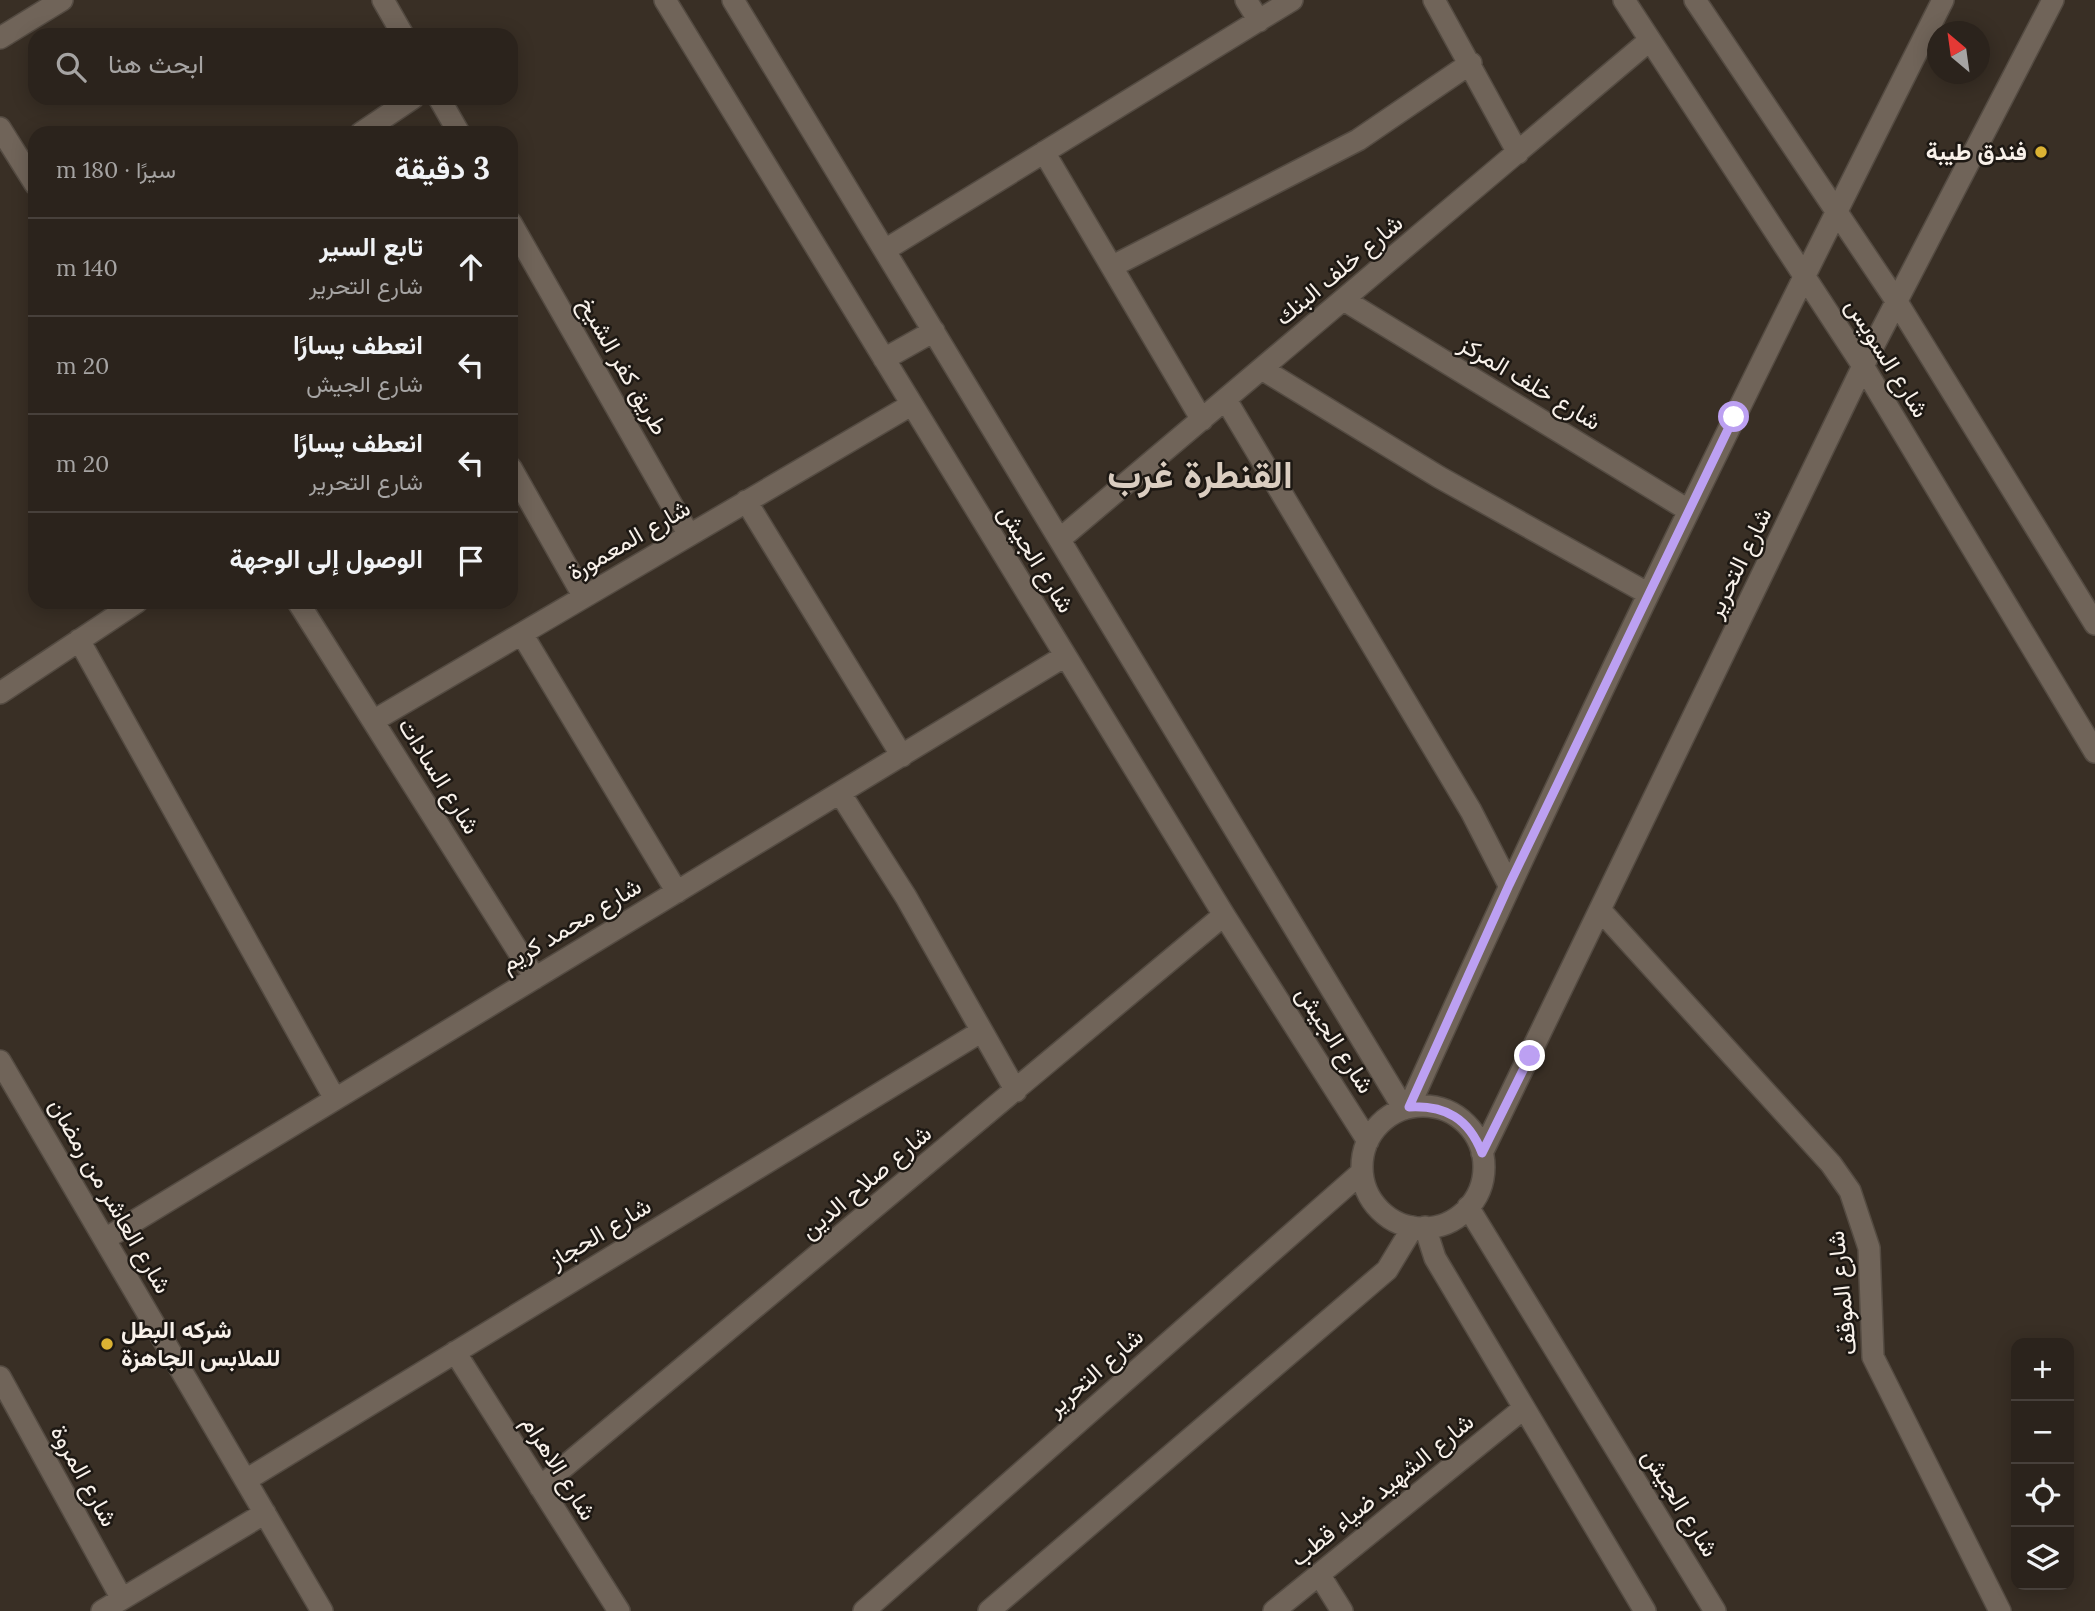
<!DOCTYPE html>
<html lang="ar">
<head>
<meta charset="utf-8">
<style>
	body { margin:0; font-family:Lora,Vazirmatn,serif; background:#372f29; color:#f1f3f6; direction:rtl }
	.controls { position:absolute; right:21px; bottom:21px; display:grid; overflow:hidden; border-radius:14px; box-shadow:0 4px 18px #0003 }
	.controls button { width:63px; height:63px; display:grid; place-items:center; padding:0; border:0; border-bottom:2px solid #47403b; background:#2b231c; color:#f1f3f6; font:35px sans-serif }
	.compass { position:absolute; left:1927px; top:21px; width:63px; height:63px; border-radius:50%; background:#2b231c; box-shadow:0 4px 18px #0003; rotate:331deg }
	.stop { position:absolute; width:21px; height:21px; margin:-16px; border:5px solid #bca0f2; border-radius:50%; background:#fff }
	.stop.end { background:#bca0f2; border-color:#fff; box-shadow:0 2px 7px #0008 }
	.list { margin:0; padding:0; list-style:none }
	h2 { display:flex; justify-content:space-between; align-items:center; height:91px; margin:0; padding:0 28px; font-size:30px }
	h2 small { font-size:23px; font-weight:400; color:#a6a4a3 }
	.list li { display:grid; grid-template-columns:46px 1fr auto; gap:21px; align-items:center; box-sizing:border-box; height:98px; padding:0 28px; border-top:2px solid #47403b }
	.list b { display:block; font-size:26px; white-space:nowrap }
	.list p { margin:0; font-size:23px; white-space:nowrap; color:#a6a4a3 }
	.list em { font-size:23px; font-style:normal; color:#a6a4a3 }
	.icon { flex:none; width:38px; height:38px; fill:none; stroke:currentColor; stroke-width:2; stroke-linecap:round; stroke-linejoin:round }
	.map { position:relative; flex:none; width:2095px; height:1611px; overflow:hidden; direction:ltr }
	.search { position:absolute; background:#2b231c; box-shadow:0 4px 18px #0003; left:28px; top:28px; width:490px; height:77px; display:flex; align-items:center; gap:18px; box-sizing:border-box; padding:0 24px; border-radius:21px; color:#a6a4a3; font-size:26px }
	.panel { position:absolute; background:#2b231c; box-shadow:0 4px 18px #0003; left:28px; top:126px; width:490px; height:483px; border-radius:21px; direction:rtl }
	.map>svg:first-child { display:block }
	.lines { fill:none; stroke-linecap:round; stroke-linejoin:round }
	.minor-casing { stroke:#544b42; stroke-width:24 }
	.minor { stroke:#706459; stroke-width:21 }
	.route { stroke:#bca0f2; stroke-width:9 }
	.poi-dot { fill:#dbb233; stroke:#1d1813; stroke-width:2.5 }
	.labels { text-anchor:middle; stroke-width:5; stroke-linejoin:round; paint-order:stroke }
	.poi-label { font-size:24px; font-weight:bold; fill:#f8f1ea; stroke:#1d1813; text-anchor:end }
	.street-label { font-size:24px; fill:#f8f1ea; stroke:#1d1813 }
	.town-label { font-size:38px; font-weight:bold; fill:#dacdc0; stroke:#1d1813 }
</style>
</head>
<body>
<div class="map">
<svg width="2095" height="1611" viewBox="0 0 2095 1611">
	<rect width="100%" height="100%" fill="#392f25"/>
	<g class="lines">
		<defs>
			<path id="minor" d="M383 0 403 35
				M665 0 1224 915 1368 1141
				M733 0 1404 1109
				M1246 0 1259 21
				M1434 0 1518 153
				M1624 0 1863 366 2095 752
				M1695 0 1897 302 2095 624
				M0 38 62 0
				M439 98 459 133
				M0 128 35 184
				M361 133 413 98
				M1044 152 1202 420
				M511 223 689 535
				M885 250 1292 0
				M1113 266 1358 140 1471 63
				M1344 300 1688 510
				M884 359 934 331
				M1262 369 1439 477 1647 593
				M1226 400 1471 811 1509 885
				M511 468 584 597
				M746 501 902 756
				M1060 539 1650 40
				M298 602 535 978
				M522 634 677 892
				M79 640 335 1099
				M0 693 137 602
				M373 721 911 405
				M840 793 906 897 1016 1091
				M1601 911 1831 1164 1850 1191 1869 1248 1873 1357 2000 1611
				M0 1061 322 1611
				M1362 1167a61 61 0 1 1 122 0a61 61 0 1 1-122 0Z
				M1409 1107C1577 733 1758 366 1943 0
				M1482 1153 1863 366 2053 0
				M1468 1207 1715 1611
				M1425 1227 1435 1258 1645 1611
				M105 1239 1065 656
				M455 1352 619 1611
				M0 1377 122 1599
				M246 1480 982 1031
				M540 1487 1224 915
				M1319 1574 1342 1611
				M102 1611 265 1513
				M864 1611 1362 1172
				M989 1611 1387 1270 1413 1227
				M1274 1611 1523 1409"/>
		</defs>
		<use href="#minor" class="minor-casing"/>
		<use href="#minor" class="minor"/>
	</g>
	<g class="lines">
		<path class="route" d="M1530 1056 1482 1153C1469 1119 1446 1105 1409 1107L1509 885 1734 417"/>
	</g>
	<g class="poi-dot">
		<circle cx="2041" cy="152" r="7"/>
		<circle cx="107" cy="1344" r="7"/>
	</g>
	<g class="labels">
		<g class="poi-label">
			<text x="2027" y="160">فندق طيبة</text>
			<text x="121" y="1338" text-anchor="start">شركه البطل<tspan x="121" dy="28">للملابس الجاهزة</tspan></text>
		</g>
		<g class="street-label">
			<text transform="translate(1339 270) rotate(-40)" y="8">شارع خلف البنك</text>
			<text transform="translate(1887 358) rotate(58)" y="8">شارع السويس</text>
			<text transform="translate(623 366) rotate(60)" y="8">طريق كفر الشيخ</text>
			<text transform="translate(1530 383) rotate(31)" y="8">شارع خلف المركز</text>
			<text transform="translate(629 540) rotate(-30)" y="8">شارع المعمورة</text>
			<text transform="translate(1036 559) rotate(58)" y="8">شارع الجيش</text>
			<text transform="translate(1739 563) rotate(-64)" y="8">شارع التحرير</text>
			<text transform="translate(439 776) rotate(58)" y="8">شارع السادات</text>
			<text transform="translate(571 925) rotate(-31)" y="8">شارع محمد كريم</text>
			<text transform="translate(1335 1040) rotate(57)" y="8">شارع الجيش</text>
			<text transform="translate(866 1182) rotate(-40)" y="8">شارع صلاح الدين</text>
			<text transform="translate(110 1196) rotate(60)" y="8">شارع العاشر من رمضان</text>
			<text transform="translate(600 1233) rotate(-31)" y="8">شارع الحجاز</text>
			<text transform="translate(1842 1293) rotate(-96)" y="8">شارع الموقف</text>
			<text transform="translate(1095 1372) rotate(-41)" y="8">شارع التحرير</text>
			<text transform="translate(559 1468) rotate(58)" y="8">شارع الاهرام</text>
			<text transform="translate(84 1476) rotate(61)" y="8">شارع المروة</text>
			<text transform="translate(1382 1490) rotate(-39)" y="8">شارع الشهيد ضياء قطب</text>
			<text transform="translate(1680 1503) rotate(58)" y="8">شارع الجيش</text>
		</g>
		<g class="town-label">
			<text x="1200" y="488">القنطرة غرب</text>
		</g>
	</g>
</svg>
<div class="controls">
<button>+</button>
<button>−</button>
<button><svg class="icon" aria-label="locate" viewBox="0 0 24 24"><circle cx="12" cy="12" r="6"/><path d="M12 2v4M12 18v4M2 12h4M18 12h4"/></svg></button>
<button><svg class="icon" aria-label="layers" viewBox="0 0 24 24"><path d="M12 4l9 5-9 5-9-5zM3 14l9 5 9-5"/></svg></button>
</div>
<svg class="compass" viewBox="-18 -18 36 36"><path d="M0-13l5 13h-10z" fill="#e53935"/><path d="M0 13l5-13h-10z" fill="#a6a4a3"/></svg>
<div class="stop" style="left:1734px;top:417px"></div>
<div class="stop end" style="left:1530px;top:1056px"></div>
<div class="search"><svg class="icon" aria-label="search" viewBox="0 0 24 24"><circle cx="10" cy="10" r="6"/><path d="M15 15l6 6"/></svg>ابحث هنا</div>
<section class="panel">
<h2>3 دقيقة<small>سيرًا · 180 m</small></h2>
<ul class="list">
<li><svg class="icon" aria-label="ahead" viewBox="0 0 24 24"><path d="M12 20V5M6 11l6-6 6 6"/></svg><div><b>تابع السير</b><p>شارع التحرير</p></div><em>140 m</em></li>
<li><svg class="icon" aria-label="left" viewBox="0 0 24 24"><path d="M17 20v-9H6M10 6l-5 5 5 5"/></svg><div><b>انعطف يسارًا</b><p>شارع الجيش</p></div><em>20 m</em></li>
<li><svg class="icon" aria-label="left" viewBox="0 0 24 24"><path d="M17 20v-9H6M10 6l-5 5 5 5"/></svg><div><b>انعطف يسارًا</b><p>شارع التحرير</p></div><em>20 m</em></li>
<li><svg class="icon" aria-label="arrive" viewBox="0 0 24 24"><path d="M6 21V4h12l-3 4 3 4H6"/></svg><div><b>الوصول إلى الوجهة</b></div></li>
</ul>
</section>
</div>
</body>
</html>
